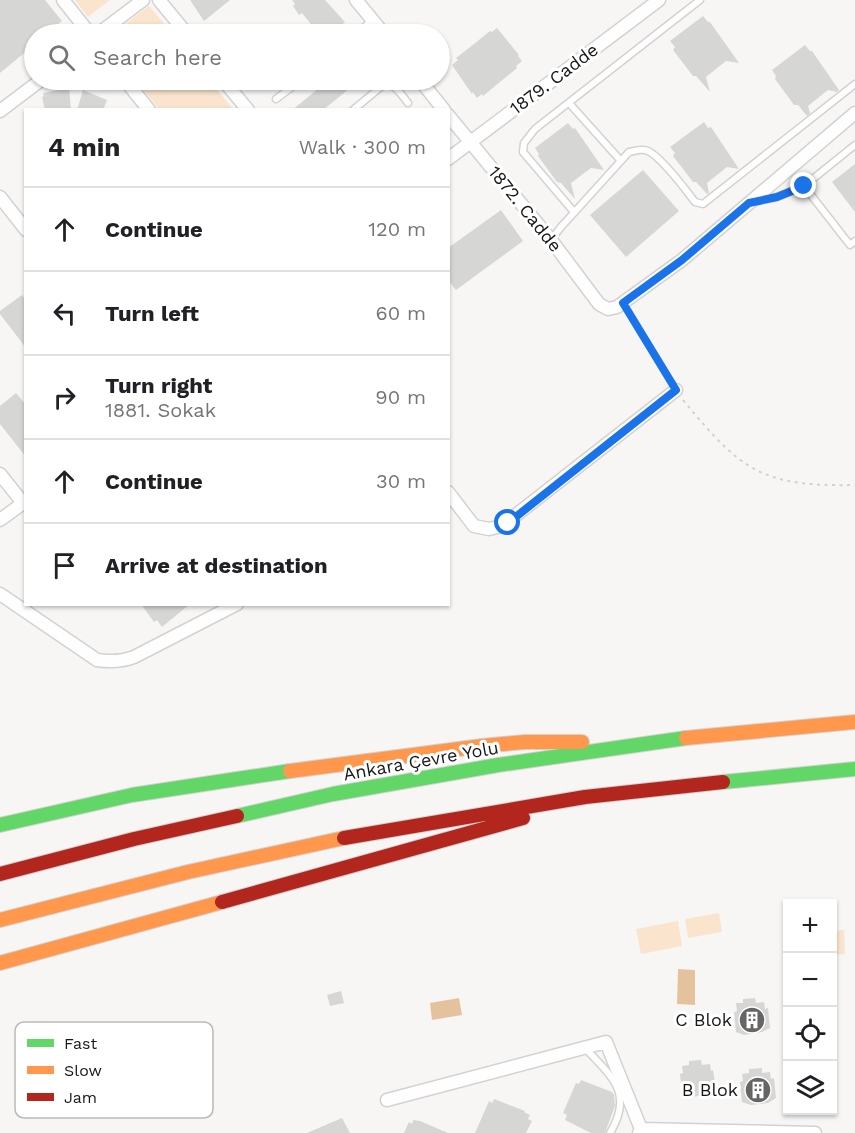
<!DOCTYPE html>
<html lang="en">
<head>
<meta charset="utf-8">
<style>
	body { margin:0; font-family:"Work Sans",sans-serif; background:#f6f6f6; color:#202124 }
	.controls { position:absolute; right:18px; bottom:18px; display:grid; overflow:hidden; border-radius:0px; box-shadow:0 2px 4px #0004 }
	.controls button { width:54px; height:54px; display:grid; place-items:center; padding:0; border:0; border-bottom:2px solid #e0e0e0; background:#fff; color:#202124; font:30px sans-serif }
	.stop { position:absolute; width:18px; height:18px; margin:-14px; border:4px solid #1a73e8; border-radius:50%; background:#fff }
	.stop.end { background:#1a73e8; border-color:#fff; box-shadow:0 2px 6px #0008 }
	.list { margin:0; padding:0; list-style:none }
	h2 { display:flex; justify-content:space-between; align-items:center; height:78px; margin:0; padding:0 24px; font-size:26px }
	h2 small { font-size:20px; font-weight:400; color:#757577 }
	.list li { display:grid; grid-template-columns:39px 1fr auto; gap:18px; align-items:center; box-sizing:border-box; height:84px; padding:0 24px; border-top:2px solid #e0e0e0 }
	.list b { display:block; font-size:22px; white-space:nowrap }
	.list p { margin:0; font-size:20px; white-space:nowrap; color:#757577 }
	.list em { font-size:20px; font-style:normal; color:#757577 }
	.icon { flex:none; width:33px; height:33px; fill:none; stroke:currentColor; stroke-width:2; stroke-linecap:round; stroke-linejoin:round }
	.map { position:relative; flex:none; width:855px; height:1133px; overflow:hidden }
	.search { position:absolute; background:#fff; box-shadow:0 2px 4px #0004; left:24px; top:24px; width:426px; height:66px; display:flex; align-items:center; gap:15px; box-sizing:border-box; padding:0 21px; border-radius:33px; color:#757577; font-size:22px }
	.panel { position:absolute; background:#fff; box-shadow:0 2px 4px #0004; left:24px; top:108px; width:426px; height:498px; border-radius:0px }
	.map>svg:first-child { display:block }
	.green { fill:#fae4ce }
	.water { fill:#e5c29e }
	.building { fill:#d6d6d5 }
	.lines { fill:none; stroke-linecap:round; stroke-linejoin:round }
	.lane-casing { stroke:#d3d2d1; stroke-width:9 }
	.street-casing { stroke:#d3d2d1; stroke-width:15 }
	.fast-casing { stroke:#d3d2d1; stroke-width:16 }
	.slow-casing { stroke:#d3d2d1; stroke-width:16 }
	.jam-casing { stroke:#d3d2d1; stroke-width:16 }
	.path { stroke:#d2d1d0; stroke-width:2; stroke-dasharray:3 4.5; stroke-linecap:butt }
	.lane { stroke:#fefefe; stroke-width:6 }
	.street { stroke:#fefefe; stroke-width:12 }
	.fast { stroke:#63d668; stroke-width:14 }
	.slow { stroke:#ff974d; stroke-width:14 }
	.jam { stroke:#b3261e; stroke-width:14 }
	.route { stroke:#1a73e8; stroke-width:8 }
	.labels { text-anchor:middle; stroke-width:6; stroke-linejoin:round; paint-order:stroke }
	.street-label { font-size:18px; fill:#181717; stroke:#fff }
	.poi-label { font-size:18px; fill:#181717; stroke:#fff; text-anchor:end }
	.key { fill:#fff; stroke:#bab9b9; stroke-width:1.5 }
	.key-label { font-size:16px; fill:#181717 }
</style>
</head>
<body>
<div class="map">
<svg width="855" height="1133" viewBox="0 0 855 1133">
	<rect width="100%" height="100%" fill="#f8f6f5"/>
	<path class="green" d="M75 0H110L88 17Z
		M149 6 173 34H112Z
		M135 80H209L233 109H159Z
		M719 913 722 932 688 938 685 919Z
		M678 921 682 946 641 954 636 929Z
		M844 930 845 954 833 955V931Z"/>
	<path class="water" d="M678 969 695 970V1005L677 1004Z
		M459 998 462 1015 432 1020 430 1003Z"/>
	<path class="building" d="M0 0H45L62 21 45 34H34V45L0 73Z
		M190 0H230L204 21Z
		M292 0H325L345 22 330 34H307L314 28 302 13 299 15 293 6 295 4Z
		M703 16 708 22H710L739 63 726 61 706 77 710 92 696 76H693L673 50 675 47 670 41Z
		M497 28 519 55 518 56 522 61 516 66 517 68 483 96 482 94 477 98 473 92 472 94 452 65 458 60 456 58 474 44 490 31 492 32Z
		M805 45 810 51H812L839 90 837 92 828 90 808 106 810 113 807 116 798 105H794L775 79 776 76 772 70Z
		M329 80H360L323 110H292Z
		M69 88 71 110H45L42 97 44 96 43 93Z
		M83 90 107 100 103 110H77Z
		M704 122 708 128 711 127 739 169 727 167 707 183 709 193 707 194 696 182H693L673 156 675 153 670 147Z
		M568 123 573 129 575 128 604 170 591 168 571 183 575 199 561 183 557 182 538 156 539 154 535 148Z
		M855 164V212L832 182Z
		M643 170 679 211 626 257 590 215Z
		M501 210 523 241 456 290 448 280V248Z
		M22 295 26 300V348L0 314V311Z
		M16 393 26 405V457L0 424V406Z
		M141 604H190L162 627 157 620 154 622Z
		M341 991 344 1003 330 1006 327 995Z
		M755 998 756 1003 764 1002 765 1009 768 1008 770 1028 762 1032 744 1035 736 1032 734 1012 737 1011 736 1003H743V999Z
		M701 1060 702 1065 710 1064 711 1071 713 1070 716 1090 708 1095 690 1097 682 1094 680 1074 683 1073 682 1066 689 1065V1061Z
		M762 1068V1073L770 1072 771 1079 774 1078 776 1098 768 1103 751 1105 742 1102 740 1082 743 1081 742 1074 749 1073V1069Z
		M581 1080 612 1092 614 1095 615 1106 605 1133H591L565 1120 567 1115 563 1113 576 1083 579 1084Z
		M494 1099 525 1111 524 1112 530 1115 528 1119 532 1121 526 1133H475L489 1101 492 1103Z
		M342 1118 350 1133H307Z
		M413 1120 420 1121 448 1133H404L409 1122 412 1124Z"/>
	<g class="lines">
		<defs>
			<path id="lane" d="M357 34 372 20
				M276 99 301 80
				M569 103 621 161
				M353 110 382 86C395 81 401 95 408 103
				M855 145 804 186 850 245 855 241
				M753 202 777 197 804 186
				M574 212 523 152 524 143 535 129 700 0
				M551 240 561 227 629 152C635 151 642 148 648 151 661 157 686 190 695 202L703 204 855 84
				M585 1048C612 1077 634 1093 610 1133"/>
			<path id="street" d="M63 0 90 34
				M159 0 187 34
				M356 0 384 34
				M98 34 143 0
				M125 80 149 110
				M223 80 248 110
				M420 80 444 110
				M0 111 41 80
				M448 115 551 240 599 304 608 309 617 307 682 260 855 113
				M448 159 659 0
				M0 197 26 230
				M0 474 23 503
				M448 492 474 526 489 529 502 526 676 390
				M0 520 26 501
				M0 594 97 660C110 662 121 662 134 657L237 604
				M387 1100 606 1042 641 1129 639 1133
				M641 1129 815 1133"/>
			<path id="fast" d="M723 782 855 769
				M237 816 333 794 498 765 686 738
				M0 825 132 795 290 771"/>
			<path id="slow" d="M686 738 855 722
				M290 771 482 746 525 742H582
				M0 920 188 872 344 838
				M0 963 222 902"/>
			<path id="jam" d="M344 838 585 797 723 782
				M0 874 134 839 237 816
				M222 902 523 818"/>
		</defs>
		<use href="#lane" class="lane-casing"/>
		<use href="#street" class="street-casing"/>
		<use href="#fast" class="fast-casing"/>
		<use href="#slow" class="slow-casing"/>
		<use href="#jam" class="jam-casing"/>
		<path class="path" d="M629 313 670 380
			M683 400C741 470 761 487 855 485"/>
		<use href="#lane" class="lane"/>
		<use href="#street" class="street"/>
		<use href="#fast" class="fast"/>
		<use href="#slow" class="slow"/>
		<use href="#jam" class="jam"/>
	</g>
	<g class="lines">
		<path class="route" d="M508 523 676 390 623 303 682 260 749 203 777 197 804 186"/>
	</g>
	<defs>
		<symbol id="building-disc" viewBox="-11 -11 22 22"><circle r="9.5" fill="#666565" stroke="#fff"/><path d="M-4-6H4V6H1V3H-1V6H-4ZM-2.5-4.3h1.7v1.8h-1.7ZM.8-4.3h1.7v1.8H.8ZM-2.5-1h1.7V.8h-1.7ZM.8-1h1.7V.8H.8Z" fill="#fff"/></symbol>
	</defs>
	<g fill-rule="evenodd">
		<use href="#building-disc" x="737" y="1005" width="30" height="30"/>
		<use href="#building-disc" x="743" y="1075" width="30" height="30"/>
	</g>
	<g class="labels">
		<g class="street-label">
			<text transform="translate(554 79) rotate(-37)" y="6">1879. Cadde</text>
			<text transform="translate(525 209) rotate(51)" y="6">1872. Cadde</text>
			<text transform="translate(421 761) rotate(-10)" y="6">Ankara Çevre Yolu</text>
		</g>
		<g class="poi-label">
			<text x="732" y="1026">C Blok</text>
			<text x="738" y="1096">B Blok</text>
		</g>
	</g>
	<rect x="15" y="1022" width="198" height="96" rx="9" class="key"/>
	<rect x="27" y="1039" width="27" height="8" fill="#63d668"/>
	<rect x="27" y="1066" width="27" height="8" fill="#ff974d"/>
	<rect x="27" y="1093" width="27" height="8" fill="#b3261e"/>
	<g class="key-label">
		<text x="64" y="1049">Fast</text>
		<text x="64" y="1076">Slow</text>
		<text x="64" y="1103">Jam</text>
	</g>
</svg>
<div class="controls">
<button>+</button>
<button>−</button>
<button><svg class="icon" aria-label="locate" viewBox="0 0 24 24"><circle cx="12" cy="12" r="6"/><path d="M12 2v4M12 18v4M2 12h4M18 12h4"/></svg></button>
<button><svg class="icon" aria-label="layers" viewBox="0 0 24 24"><path d="M12 4l9 5-9 5-9-5zM3 14l9 5 9-5"/></svg></button>
</div>
<div class="stop" style="left:508px;top:523px"></div>
<div class="stop end" style="left:804px;top:186px"></div>
<div class="search"><svg class="icon" aria-label="search" viewBox="0 0 24 24"><circle cx="10" cy="10" r="6"/><path d="M15 15l6 6"/></svg>Search here</div>
<section class="panel">
<h2>4 min<small>Walk · 300 m</small></h2>
<ul class="list">
<li><svg class="icon" aria-label="ahead" viewBox="0 0 24 24"><path d="M12 20V5M6 11l6-6 6 6"/></svg><div><b>Continue</b></div><em>120 m</em></li>
<li><svg class="icon" aria-label="left" viewBox="0 0 24 24"><path d="M17 20v-9H6M10 6l-5 5 5 5"/></svg><div><b>Turn left</b></div><em>60 m</em></li>
<li><svg class="icon" aria-label="right" viewBox="0 0 24 24"><path d="M7 20v-9h11M14 6l5 5-5 5"/></svg><div><b>Turn right</b><p>1881. Sokak</p></div><em>90 m</em></li>
<li><svg class="icon" aria-label="ahead" viewBox="0 0 24 24"><path d="M12 20V5M6 11l6-6 6 6"/></svg><div><b>Continue</b></div><em>30 m</em></li>
<li><svg class="icon" aria-label="arrive" viewBox="0 0 24 24"><path d="M6 21V4h12l-3 4 3 4H6"/></svg><div><b>Arrive at destination</b></div></li>
</ul>
</section>
</div>
</body>
</html>
